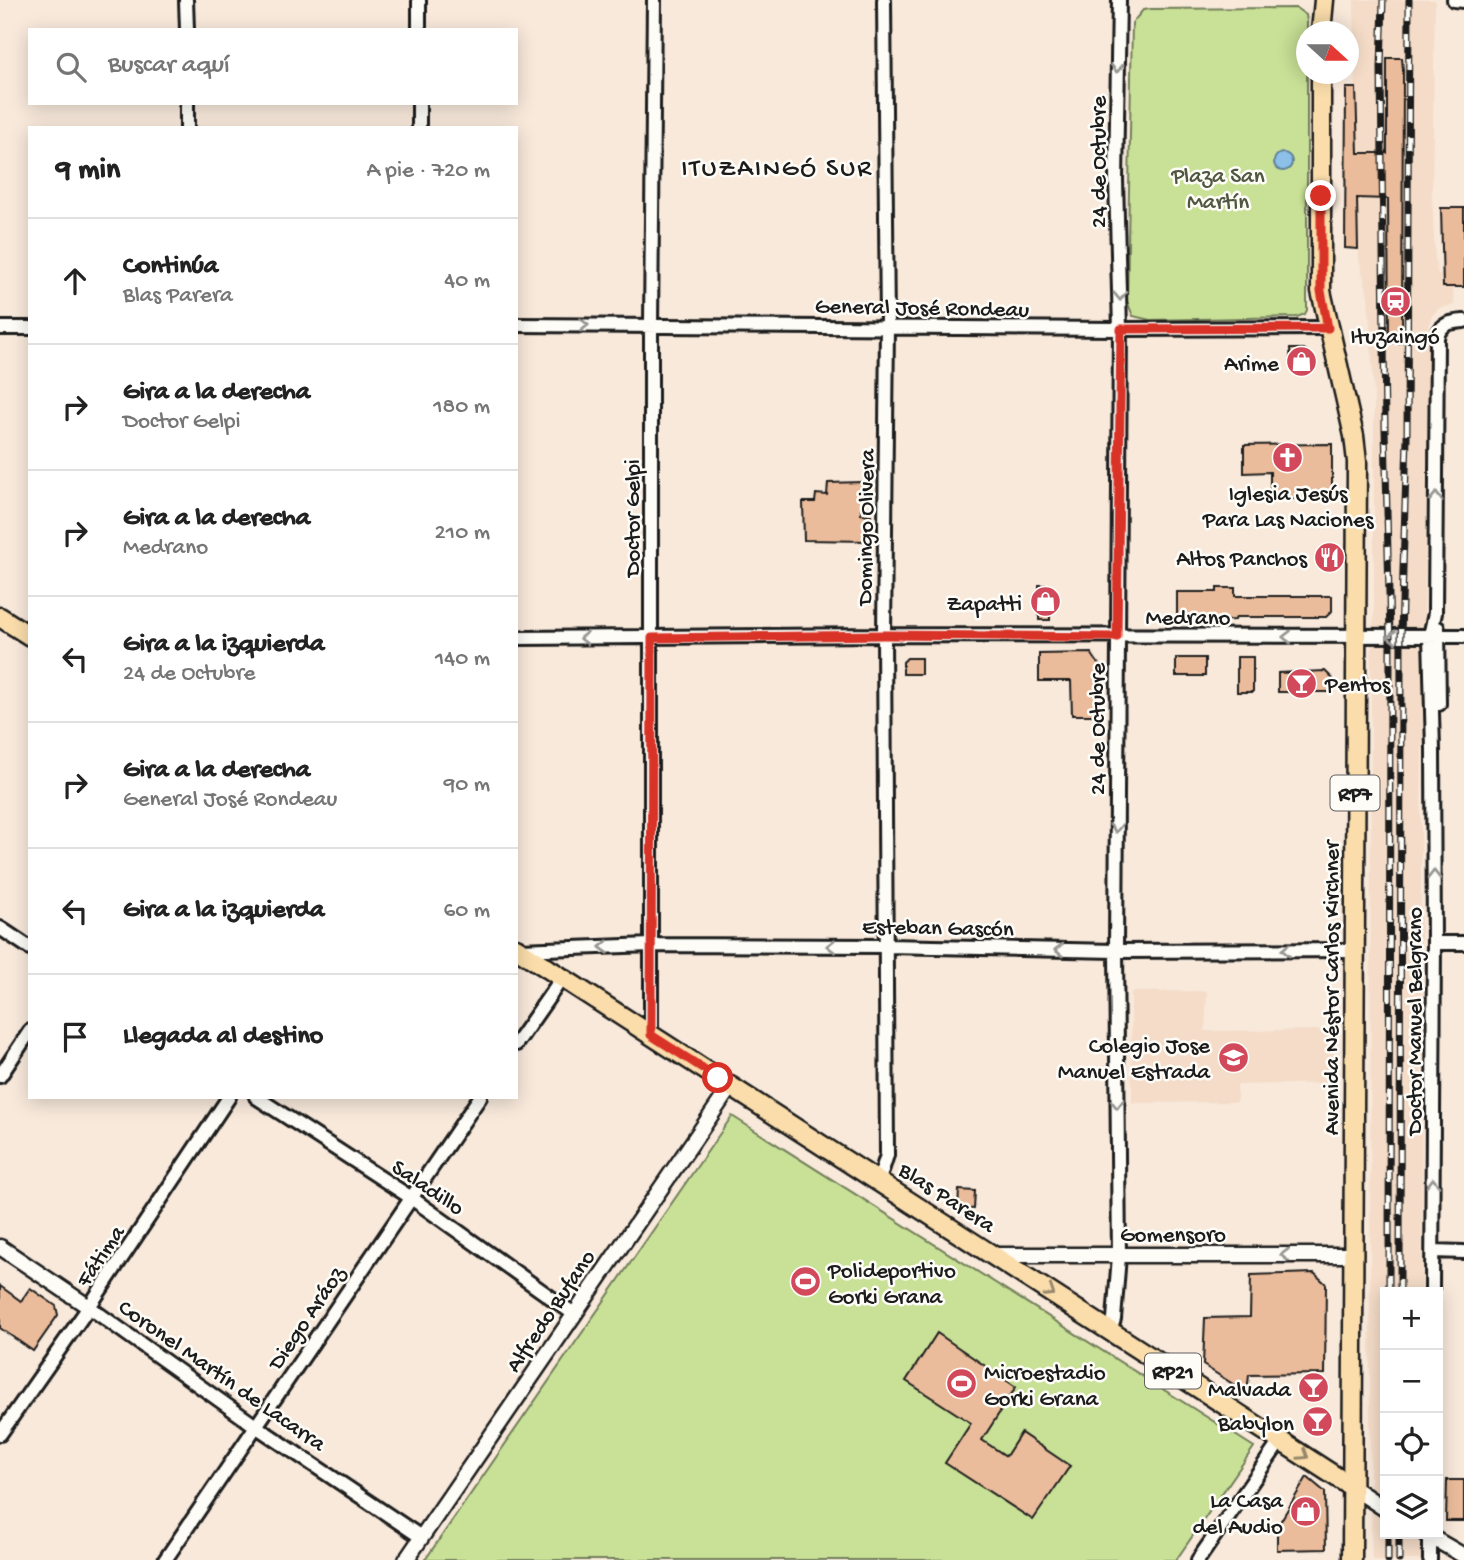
<!DOCTYPE html>
<html lang="es">
<head>
<meta charset="utf-8">
<style>
	body { margin:0; font-family:"Gochi Hand",sans-serif; background:#f2f2f2; color:#222 }
	.controls { position:absolute; right:21px; bottom:21px; display:grid; overflow:hidden; border-radius:0px; box-shadow:0 4px 18px #0003 }
	.controls button { width:63px; height:63px; display:grid; place-items:center; padding:0; border:0; border-bottom:2px solid #e0e0e0; background:#fff; color:#222; font:35px sans-serif }
	.compass { position:absolute; left:1296px; top:21px; width:63px; height:63px; border-radius:50%; background:#fff; box-shadow:0 4px 18px #0003; rotate:111deg }
	.stop { position:absolute; width:21px; height:21px; margin:-16px; border:5px solid #d93025; border-radius:50%; background:#fff }
	.stop.end { background:#d93025; border-color:#fff; box-shadow:0 2px 7px #0008 }
	.list { margin:0; padding:0; list-style:none }
	h2 { display:flex; justify-content:space-between; align-items:center; height:91px; margin:0; padding:0 28px; font-size:30px }
	h2 small { font-size:23px; font-weight:400; color:#767676 }
	.list li { display:grid; grid-template-columns:46px 1fr auto; gap:21px; align-items:center; box-sizing:border-box; height:126px; padding:0 28px; border-top:2px solid #e0e0e0 }
	.list b { display:block; font-size:26px; white-space:nowrap }
	.list p { margin:0; font-size:23px; white-space:nowrap; color:#767676 }
	.list em { font-size:23px; font-style:normal; color:#767676 }
	.icon { flex:none; width:38px; height:38px; fill:none; stroke:currentColor; stroke-width:2; stroke-linecap:round; stroke-linejoin:round }
	.map { position:relative; flex:none; width:1464px; height:1560px; overflow:hidden }
	.search { position:absolute; background:#fff; box-shadow:0 4px 18px #0003; left:28px; top:28px; width:490px; height:77px; display:flex; align-items:center; gap:18px; box-sizing:border-box; padding:0 24px; border-radius:0px; color:#767676; font-size:26px }
	.panel { position:absolute; background:#fff; box-shadow:0 4px 18px #0003; left:28px; top:126px; width:490px; height:973px; border-radius:0px }
	.map>svg:first-child { display:block }
	.built { fill:#f4dcc8 }
	.green { fill:#c9e197; stroke:#727e5a; stroke-width:2 }
	.water { fill:#8cc0e9; stroke:#5f7e97; stroke-width:2 }
	.building { fill:#ebbc9b; stroke:#1c1c1c; stroke-width:2 }
	.lines { fill:none; stroke-linecap:round; stroke-linejoin:round }
	.minor-casing { stroke:#1c1c1c; stroke-width:18 }
	.tertiary-casing { stroke:#1c1c1c; stroke-width:19 }
	.primary-casing { stroke:#1c1c1c; stroke-width:23 }
	.minor { stroke:#fdfcf7; stroke-width:12 }
	.tertiary { stroke:#fdfcf7; stroke-width:14 }
	.primary { stroke:#faddab; stroke-width:18 }
	.rail-casing { stroke:#1c1c1c; stroke-width:7 }
	.rail { stroke:#fdfcf7; stroke-width:4.5; stroke-dasharray:13; stroke-linecap:butt }
	.oneway { stroke:#989794 }
	.oneway2 { stroke:#96866b }
	.route { stroke:#d93025; stroke-width:9 }
	.labels { text-anchor:middle; stroke-width:5; stroke-linejoin:round; paint-order:stroke }
	.shield { fill:#fdfcf7; stroke:#605f5e; stroke-width:2 }
	.shield-label { font-size:21px; font-weight:bold; fill:#1c1c1c }
	.street-label { font-size:23px; fill:#1c1c1c; stroke:#fdfcf7 }
	.park-label { font-size:23px; fill:#505741; stroke:#fdfcf7 }
	.poi-label { font-size:23px; fill:#1c1c1c; stroke:#fdfcf7; text-anchor:end }
	.quarter-label { font-size:26px; letter-spacing:2px; fill:#1c1c1c; stroke:#fdfcf7 }
</style>
</head>
<body>
<div class="map">
<svg width="1464" height="1560" viewBox="0 0 1464 1560">
	<rect width="100%" height="100%" fill="#f8e9db"/>
	<filter id="ink" filterUnits="userSpaceOnUse"><feTurbulence type="fractalNoise" baseFrequency=".0143" numOctaves="2"/><feDisplacementMap in="SourceGraphic" scale="14" xChannelSelector="R" yChannelSelector="G"/><feConvolveMatrix kernelMatrix="1 2 1 2 8 2 1 2 1" color-interpolation-filters="sRGB"/></filter>
	<g filter="url(#ink)">
		<path class="built" d="M1354 0H1435L1432 193 1435 260 1438 274H1464V287L1453 288 1454 305 1439 308 1431 317 1429 327 1421 814 1422 1292H1385V1534H1421V1560H1372L1370 1478 1371 660 1374 613V394L1368 295 1359 259Z
			M1207 991 1205 1031 1334 1030 1333 1083 1237 1085V1102L1132 1103 1131 992Z"/>
		<path class="green" d="M1296 8 1306 15 1307 21V310L1305 314 1297 317 1150 320 1133 316 1127 301 1132 23 1143 10 1150 9Z
			M732 1116 1254 1447 1176 1560H425Z"/>
		<path class="water" d="M1274 162a9 9 0 1 1 18 0a9 9 0 1 1-18 0Z"/>
		<path class="building" d="M1387 58H1402L1403 70 1402 343H1389L1388 199 1357 198 1358 249 1345 248 1346 88H1356L1358 153H1387Z
			M1441 208H1464V287H1443Z
			M1290 349H1304L1312 356 1315 368 1291 367Z
			M1332 444V499H1270V472L1244 473V445Z
			M862 482 861 514 871 515V541L804 540 803 502H815L816 494 827 495 828 483Z
			M1039 585H1050V620H1039Z
			M1217 588H1235V596H1332V611L1326 617H1236L1235 620 1177 622V592H1217Z
			M1091 653 1100 666 1101 715H1072L1071 681H1039V654Z
			M1237 657H1253V692H1237Z
			M907 658H921V674H903V662Z
			M1176 658H1205V676H1176Z
			M1325 671 1333 679V692H1278V673Z
			M959 1190 975 1191 974 1209 958 1208Z
			M1314 1273 1326 1284 1325 1374 1249 1375 1247 1393 1203 1365 1205 1318 1250 1317 1251 1275Z
			M0 1286 21 1301 30 1288 56 1306 58 1315 33 1351 0 1328Z
			M937 1333 1016 1387 982 1440 1006 1456 1021 1433 1070 1466 1033 1520 945 1463 971 1423 906 1381Z
			M1307 1477 1325 1492 1326 1549 1277 1550V1527Z
			M1447 1480H1464V1521H1446Z"/>
		<g class="lines">
			<defs>
				<path id="minor" d="M186 0 187 30
					M419 0V30
					M1454 0 1464 1
					M187 103V128
					M419 103V128
					M516 325 1120 329 1328 328
					M0 328H30
					M1438 628 1439 704
					M516 638 884 635 1464 636
					M0 928 30 948
					M1434 943H1464
					M520 950 651 945 888 946 1116 951 1355 950
					M651 1035V325L654 0
					M516 1044 562 978
					M0 1076 30 1031
					M256 1097 410 1197 574 1314
					M879 1180 887 1155 884 635 887 326 884 0
					M1433 1251 1464 1252
					M1432 1292 1434 943 1433 750 1430 636 1435 613 1437 337C1441 323 1451 322 1464 321
					M89 1307 257 1427 421 1537
					M1110 1331 1114 1319 1119 1256 1116 951 1120 329 1116 180 1119 0
					M0 1434 89 1307 229 1097
					M1430 1534V1560
					M165 1560 480 1097
					M1198 1560 1281 1440"/>
				<path id="tertiary" d="M0 1247 89 1307
					M994 1255H1353
					M1352 1487 1385 1509
					M1426 1534 1464 1556
					M406 1560 731 1086"/>
				<path id="primary" d="M1321 32 1324 0
					M1321 74V291L1354 436 1357 462 1352 1560
					M0 617 30 636
					M516 948 1352 1487"/>
			</defs>
			<use href="#minor" class="minor-casing"/>
			<use href="#tertiary" class="tertiary-casing"/>
			<use href="#primary" class="primary-casing"/>
			<use href="#minor" class="minor"/>
			<use href="#tertiary" class="tertiary"/>
			<use href="#primary" class="primary"/>
			<defs>
				<path id="rail" d="M1383 0 1381 68 1385 428 1390 637 1389 1292
					M1400 1292 1401 636 1407 438 1409 0
					M1388 1560V1534
					M1399 1560V1534"/>
			</defs>
			<use href="#rail" class="rail-casing"/>
			<use href="#rail" class="rail"/>
		</g>
		<defs><path id="oneway-chevron" d="M-2-3.5L2.5 0L-2 3.5" fill="none" stroke-width="1.6" stroke-linecap="round" stroke-linejoin="round" transform="scale(1.75)"/></defs>
		<g class="oneway">
			<use href="#oneway-chevron" transform="translate(1117 68) rotate(91)"/>
			<use href="#oneway-chevron" transform="translate(1120 296) rotate(88)"/>
			<use href="#oneway-chevron" transform="translate(584 325)"/>
			<use href="#oneway-chevron" transform="translate(1436 497) rotate(-89)"/>
			<use href="#oneway-chevron" transform="translate(1287 637) rotate(180)"/>
			<use href="#oneway-chevron" transform="translate(1392 637) rotate(179)"/>
			<use href="#oneway-chevron" transform="translate(584 638) rotate(180)"/>
			<use href="#oneway-chevron" transform="translate(1116 828) rotate(90)"/>
			<use href="#oneway-chevron" transform="translate(1434 875) rotate(-90)"/>
			<use href="#oneway-chevron" transform="translate(831 946) rotate(-180)"/>
			<use href="#oneway-chevron" transform="translate(604 947) rotate(178)"/>
			<use href="#oneway-chevron" transform="translate(1059 950) rotate(-179)"/>
			<use href="#oneway-chevron" transform="translate(1286 950) rotate(180)"/>
			<use href="#oneway-chevron" transform="translate(1117 1104) rotate(90)"/>
			<use href="#oneway-chevron" transform="translate(1433 1183) rotate(-90)"/>
			<use href="#oneway-chevron" transform="translate(1285 1255) rotate(180)"/>
		</g>
		<g class="oneway2">
			<use href="#oneway-chevron" transform="translate(1050 1292) rotate(33)"/>
			<use href="#oneway-chevron" transform="translate(1304 1455) rotate(33)"/>
		</g>
	</g>
	<g class="lines" filter="url(#ink)">
		<path class="route" d="M718 1078 651 1035 652 638 884 635 1117 637 1121 329 1328 328 1321 291V196"/>
	</g>
	<defs>
		<symbol id="station-disc" viewBox="-11 -11 22 22"><circle r="9.5" fill="#d1495b" stroke="#fdfcf7"/><path d="M-3-6H3Q5-6 5-4V2Q5 4 3 4L4.5 6H3L1.5 4h-3L-3 6H-4.5L-3 4Q-5 4-5 2V-4Q-5-6-3-6ZM-3.5-4v3h7v-3ZM-3.5 1v1.5H-2V1ZM2 1v1.5H3.5V1Z" fill="#fff"/></symbol>
		<symbol id="shop-disc" viewBox="-11 -11 22 22"><circle r="9.5" fill="#d1495b" stroke="#fdfcf7"/><path d="M-5-2.5h2.3a2.7 3.5 0 0 1 5.4 0H5L5.5 6h-11ZM-1.5-2.5h3a1.5 2.3 0 0 0-3 0Z" fill="#fff"/></symbol>
		<symbol id="church-disc" viewBox="-11 -11 22 22"><circle r="9.5" fill="#d1495b" stroke="#fdfcf7"/><path d="M-1.2-6h2.4v3.5h3.3v2.4h-3.3V6h-2.4V-.1h-3.3v-2.4h3.3Z" fill="#fff"/></symbol>
		<symbol id="restaurant-disc" viewBox="-11 -11 22 22"><circle r="9.5" fill="#d1495b" stroke="#fdfcf7"/><path d="M-5-6h1v4h1v-4h1v4h1v-4h1v5L-1.5 .5V6h-2V.5L-5-1ZM5-6V6H3V1.5H1.5Q1.5-4 5-6Z" fill="#fff"/></symbol>
		<symbol id="bar-disc" viewBox="-11 -11 22 22"><circle r="9.5" fill="#d1495b" stroke="#fdfcf7"/><path d="M-6-5H6L.8 .8V4.5H3.5V6h-7V4.5H-.8V.8Z" fill="#fff"/></symbol>
		<symbol id="school-disc" viewBox="-11 -11 22 22"><circle r="9.5" fill="#d1495b" stroke="#fdfcf7"/><path d="M0-5L7-2L0 1L-7-2ZM-4 1L0 2.5L4 1V4Q0 6-4 4Z" fill="#fff"/></symbol>
		<symbol id="stadium-disc" viewBox="-11 -11 22 22"><circle r="9.5" fill="#d1495b" stroke="#fdfcf7"/><path d="M0-5a6.5 5 0 1 0 0 10a6.5 5 0 1 0 0-10ZM-3.5-1.8h7v3.6h-7Z" fill="#fff"/></symbol>
	</defs>
	<g fill-rule="evenodd">
		<use href="#station-disc" x="1378" y="284" width="35" height="35"/>
		<use href="#shop-disc" x="1284" y="344" width="35" height="35"/>
		<use href="#church-disc" x="1270" y="440" width="35" height="35"/>
		<use href="#restaurant-disc" x="1312" y="540" width="35" height="35"/>
		<use href="#shop-disc" x="1028" y="584" width="35" height="35"/>
		<use href="#bar-disc" x="1284" y="666" width="35" height="35"/>
		<use href="#school-disc" x="1216" y="1040" width="35" height="35"/>
		<use href="#stadium-disc" x="788" y="1264" width="35" height="35"/>
		<use href="#stadium-disc" x="944" y="1366" width="35" height="35"/>
		<use href="#bar-disc" x="1296" y="1370" width="35" height="35"/>
		<use href="#bar-disc" x="1300" y="1404" width="35" height="35"/>
		<use href="#shop-disc" x="1288" y="1494" width="35" height="35"/>
	</g>
	<g class="labels">
		<g class="shield">
			<rect x="1330.5" y="775.5" width="49" height="35" rx="5"/>
			<rect x="1145" y="1353.5" width="56" height="35" rx="5"/>
		</g>
		<g class="shield-label">
			<text x="1355" y="800">RP7</text>
			<text x="1173" y="1378">RP21</text>
		</g>
		<g class="street-label">
			<text transform="translate(1097 162) rotate(-90)" y="8">24 de Octubre</text>
			<text transform="translate(922 306) rotate(1)" y="8">General José Rondeau</text>
			<text transform="translate(631 518) rotate(-90)" y="8">Doctor Gelpi</text>
			<text transform="translate(864 527) rotate(-89)" y="8">Domingo Olivera</text>
			<text x="1188" y="624">Medrano</text>
			<text transform="translate(1096 729) rotate(-90)" y="8">24 de Octubre</text>
			<text transform="translate(938 926) rotate(1)" y="8">Esteban Gascón</text>
			<text transform="translate(1330 988) rotate(-90)" y="8">Avenida Néstor Carlos Kirchner</text>
			<text transform="translate(1413 1021) rotate(-90)" y="8">Doctor Manuel Belgrano</text>
			<text transform="translate(429 1186) rotate(34)" y="8">Saladillo</text>
			<text transform="translate(948 1196) rotate(33)" y="8">Blas Parera</text>
			<text x="1173" y="1241">Gomensoro</text>
			<text transform="translate(99 1255) rotate(-56)" y="8">Fátima</text>
			<text transform="translate(549 1310) rotate(-56)" y="8">Alfredo Bufano</text>
			<text transform="translate(305 1317) rotate(-56)" y="8">Diego Aráoz</text>
			<text transform="translate(223 1374) rotate(35)" y="8">Coronel Martín de Lacarra</text>
		</g>
		<g class="park-label">
			<text x="1218" y="182">Plaza San<tspan x="1218" dy="26">Martín</tspan></text>
		</g>
		<g class="poi-label">
			<text x="1395" y="343" text-anchor="middle">Ituzaingó</text>
			<text x="1279" y="370">Arime</text>
			<text x="1288" y="500" text-anchor="middle">Iglesia Jesús<tspan x="1288" dy="26">Para Las Naciones</tspan></text>
			<text x="1307" y="565">Altos Panchos</text>
			<text x="1022" y="610">Zapatti</text>
			<text x="1325" y="691" text-anchor="start">Pentos</text>
			<text x="1210" y="1052">Colegio Jose<tspan x="1210" dy="26">Manuel Estrada</tspan></text>
			<text x="828" y="1277" text-anchor="start">Polideportivo<tspan x="828" dy="26">Gorki Grana</tspan></text>
			<text x="984" y="1379" text-anchor="start">Microestadio<tspan x="984" dy="26">Gorki Grana</tspan></text>
			<text x="1291" y="1396">Malvada</text>
			<text x="1294" y="1430">Babylon</text>
			<text x="1283" y="1507">La Casa<tspan x="1283" dy="26">del Audio</tspan></text>
		</g>
		<g class="quarter-label">
			<text x="777" y="175">ITUZAINGÓ SUR</text>
		</g>
	</g>
</svg>
<div class="controls">
<button>+</button>
<button>−</button>
<button><svg class="icon" aria-label="locate" viewBox="0 0 24 24"><circle cx="12" cy="12" r="6"/><path d="M12 2v4M12 18v4M2 12h4M18 12h4"/></svg></button>
<button><svg class="icon" aria-label="layers" viewBox="0 0 24 24"><path d="M12 4l9 5-9 5-9-5zM3 14l9 5 9-5"/></svg></button>
</div>
<svg class="compass" viewBox="-18 -18 36 36"><path d="M0-13l5 13h-10z" fill="#e53935"/><path d="M0 13l5-13h-10z" fill="#767676"/></svg>
<div class="stop" style="left:718px;top:1078px"></div>
<div class="stop end" style="left:1321px;top:196px"></div>
<div class="search"><svg class="icon" aria-label="search" viewBox="0 0 24 24"><circle cx="10" cy="10" r="6"/><path d="M15 15l6 6"/></svg>Buscar aquí</div>
<section class="panel">
<h2>9 min<small>A pie · 720 m</small></h2>
<ul class="list">
<li><svg class="icon" aria-label="ahead" viewBox="0 0 24 24"><path d="M12 20V5M6 11l6-6 6 6"/></svg><div><b>Continúa</b><p>Blas Parera</p></div><em>40 m</em></li>
<li><svg class="icon" aria-label="right" viewBox="0 0 24 24"><path d="M7 20v-9h11M14 6l5 5-5 5"/></svg><div><b>Gira a la derecha</b><p>Doctor Gelpi</p></div><em>180 m</em></li>
<li><svg class="icon" aria-label="right" viewBox="0 0 24 24"><path d="M7 20v-9h11M14 6l5 5-5 5"/></svg><div><b>Gira a la derecha</b><p>Medrano</p></div><em>210 m</em></li>
<li><svg class="icon" aria-label="left" viewBox="0 0 24 24"><path d="M17 20v-9H6M10 6l-5 5 5 5"/></svg><div><b>Gira a la izquierda</b><p>24 de Octubre</p></div><em>140 m</em></li>
<li><svg class="icon" aria-label="right" viewBox="0 0 24 24"><path d="M7 20v-9h11M14 6l5 5-5 5"/></svg><div><b>Gira a la derecha</b><p>General José Rondeau</p></div><em>90 m</em></li>
<li><svg class="icon" aria-label="left" viewBox="0 0 24 24"><path d="M17 20v-9H6M10 6l-5 5 5 5"/></svg><div><b>Gira a la izquierda</b></div><em>60 m</em></li>
<li><svg class="icon" aria-label="arrive" viewBox="0 0 24 24"><path d="M6 21V4h12l-3 4 3 4H6"/></svg><div><b>Llegada al destino</b></div></li>
</ul>
</section>
</div>
</body>
</html>
